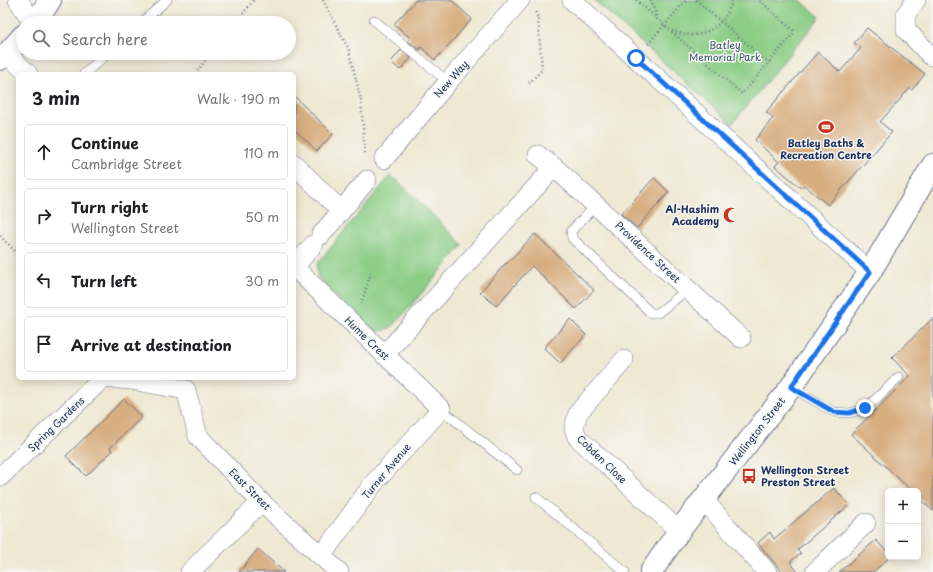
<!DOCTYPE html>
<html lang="en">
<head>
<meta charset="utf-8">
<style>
	body { margin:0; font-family:"Playpen Sans",sans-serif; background:#f6f6f6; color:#202124 }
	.controls { position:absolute; right:12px; bottom:12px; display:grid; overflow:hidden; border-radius:6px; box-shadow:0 2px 10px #0003 }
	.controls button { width:36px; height:36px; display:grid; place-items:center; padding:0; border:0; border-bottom:1px solid #e0e0e0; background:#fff; color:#202124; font:20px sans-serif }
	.stop { position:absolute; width:12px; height:12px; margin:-9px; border:3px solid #1a73e8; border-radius:50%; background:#fff }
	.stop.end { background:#1a73e8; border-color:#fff; box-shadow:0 1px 4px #0008 }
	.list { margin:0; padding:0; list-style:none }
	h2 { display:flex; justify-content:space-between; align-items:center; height:52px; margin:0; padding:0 16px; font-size:17px }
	h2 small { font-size:13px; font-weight:400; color:#757577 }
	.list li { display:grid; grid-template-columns:26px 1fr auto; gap:12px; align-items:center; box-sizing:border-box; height:56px; margin:0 8px 8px; padding:0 8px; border:1px solid #e0e0e0; border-radius:6px }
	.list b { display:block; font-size:15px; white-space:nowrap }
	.list p { margin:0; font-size:13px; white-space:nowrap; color:#757577 }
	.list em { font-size:13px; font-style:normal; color:#757577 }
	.icon { flex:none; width:22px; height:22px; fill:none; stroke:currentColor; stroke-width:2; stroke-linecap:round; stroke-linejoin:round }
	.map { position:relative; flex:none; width:933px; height:572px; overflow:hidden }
	.search { position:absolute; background:#fff; box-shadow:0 2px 10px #0003; left:16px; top:16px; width:280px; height:44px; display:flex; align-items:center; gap:10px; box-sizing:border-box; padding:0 14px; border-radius:22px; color:#757577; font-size:15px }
	.panel { position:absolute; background:#fff; box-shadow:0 2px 10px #0003; left:16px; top:72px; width:280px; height:308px; border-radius:6px }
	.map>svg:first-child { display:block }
	.green { fill:#8cce86; stroke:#547e72 }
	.building { fill:#d7ae80 }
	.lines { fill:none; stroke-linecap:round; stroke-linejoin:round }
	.lane-casing { stroke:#657087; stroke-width:10 }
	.street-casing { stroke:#657087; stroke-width:20 }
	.secondary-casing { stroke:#657087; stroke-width:24 }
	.path { stroke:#657087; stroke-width:2.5; stroke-dasharray:1 3; stroke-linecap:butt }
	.lane { stroke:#fff; stroke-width:9 }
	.street { stroke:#fff; stroke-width:19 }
	.secondary { stroke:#fff; stroke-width:22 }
	.route { stroke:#1a73e8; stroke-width:5 }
	.labels { text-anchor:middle; stroke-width:3; stroke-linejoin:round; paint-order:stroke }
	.park-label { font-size:10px; fill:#375768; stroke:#f6f6f2 }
	.street-label { font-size:10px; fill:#1b2f5e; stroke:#f6f6f2 }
	.poi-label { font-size:10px; font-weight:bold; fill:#1b2f5e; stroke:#f6f6f2 }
</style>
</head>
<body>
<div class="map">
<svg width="933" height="572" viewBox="0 0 933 572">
	<rect width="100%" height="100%" fill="#f6f6f2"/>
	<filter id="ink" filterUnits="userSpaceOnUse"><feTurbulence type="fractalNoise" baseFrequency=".025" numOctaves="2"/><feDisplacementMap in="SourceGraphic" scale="8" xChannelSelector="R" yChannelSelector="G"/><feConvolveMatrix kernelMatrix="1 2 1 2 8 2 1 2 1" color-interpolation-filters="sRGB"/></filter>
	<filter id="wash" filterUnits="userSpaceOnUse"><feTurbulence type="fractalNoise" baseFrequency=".012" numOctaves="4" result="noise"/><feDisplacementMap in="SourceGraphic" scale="16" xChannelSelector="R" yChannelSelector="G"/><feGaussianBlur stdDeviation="0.9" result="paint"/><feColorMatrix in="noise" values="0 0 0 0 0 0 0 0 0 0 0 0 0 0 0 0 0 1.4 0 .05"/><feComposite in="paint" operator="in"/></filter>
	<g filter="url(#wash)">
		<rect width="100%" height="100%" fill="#efe8d2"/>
		<path class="green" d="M594 0H800L820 17 732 124Z
			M390 176 398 181 463 245 396 323C388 331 381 332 370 330L319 279 317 273V264Z"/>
		<g id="blocks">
			<path class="building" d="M416 0H451L472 19 435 60 421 47 419 50 408 41 410 38 394 24Z
				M867 28 925 74 912 90 910 88 880 122 892 132 828 205 804 185 801 188 775 166 779 162 755 140 773 118 766 112 818 52 840 72 861 48 854 43Z
				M401 50 411 58 400 70 391 62Z
				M294 96 333 134 317 151 294 129Z
				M654 178 669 192 637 228 621 214Z
				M535 234 594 290 576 309 532 266 496 306 480 292 506 263V264Z
				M933 318V511L918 497V491H912L851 434 910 376 892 358Z
				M570 319 586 335 560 363 544 348Z
				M124 399 142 417 110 448 112 451 86 476 66 456Z
				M834 488 849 505 797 550 801 553 790 562 798 572H782L758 543 770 532 774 539Z
				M876 540 888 553V557H890L873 572H839Z
				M258 549 284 572H239Z"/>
		</g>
	</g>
	<g filter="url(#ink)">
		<use href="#blocks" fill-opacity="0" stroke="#657087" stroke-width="1"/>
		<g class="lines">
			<defs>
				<path id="lane" d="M374 20 448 82
					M141 23 167 0
					M84 74 108 53
					M596 205 571 231 572 238 651 313H658L688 289
					M791 387 834 412 849 413 865 409 899 377
					M441 409 517 470
					M536 497 625 572"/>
				<path id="street" d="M18 0 33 23
					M572 0 870 272
					M916 0 906 14V30L931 56
					M7 54 28 74
					M538 155 554 167 741 338
					M384 159 448 82 520 0
					M294 164 341 211
					M321 235 367 180
					M294 267 441 409 373 484 322 555
					M294 267 314 244
					M384 355 554 167
					M624 360 578 413 574 428 577 437 679 531
					M186 390 198 436 261 502 339 572
					M0 477 103 378 131 380 186 390
					M703 499 767 572
					M190 572 261 502
					M815 572 866 523"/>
				<path id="secondary" d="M35 23 50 0
					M0 59 7 54 23 36
					M651 572 679 531 791 387 870 272 933 165"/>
			</defs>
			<use href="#lane" class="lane-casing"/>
			<use href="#street" class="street-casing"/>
			<use href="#secondary" class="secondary-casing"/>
			<path class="path" d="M323 0 349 50 361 100 365 153
				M636 0 742 94 794 33 793 30 759 0
				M651 0 657 18
				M696 0 769 63
				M235 23 254 0
				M672 31C677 32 683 35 688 35 705 36 723 25 729 9 731 7 731 3 732 0
				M648 44 686 0
				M195 74 211 53
				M529 83 542 70 538 18 535 11
				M0 236 18 254
				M361 304 372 270"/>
			<use href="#lane" class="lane"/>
			<use href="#street" class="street"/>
			<use href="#secondary" class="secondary"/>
		</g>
	</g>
	<g class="lines" filter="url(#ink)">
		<path class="route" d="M636 58 870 272 791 387 834 412 849 413 865 408"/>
	</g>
	<defs>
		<symbol id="stadium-bare" viewBox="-9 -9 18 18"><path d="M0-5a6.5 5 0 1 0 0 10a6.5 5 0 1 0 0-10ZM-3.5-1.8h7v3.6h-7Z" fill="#c8321e" stroke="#f6f6f2" stroke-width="2.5" paint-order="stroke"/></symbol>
		<symbol id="mosque-bare" viewBox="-9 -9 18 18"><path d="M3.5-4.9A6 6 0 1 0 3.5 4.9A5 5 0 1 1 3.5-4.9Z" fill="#c8321e" stroke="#f6f6f2" stroke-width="2.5" paint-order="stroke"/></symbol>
		<symbol id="bus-bare" viewBox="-9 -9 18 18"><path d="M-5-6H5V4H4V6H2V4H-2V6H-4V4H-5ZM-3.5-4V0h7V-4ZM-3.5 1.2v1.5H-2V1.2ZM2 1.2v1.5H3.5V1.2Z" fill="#c8321e" stroke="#f6f6f2" stroke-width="2.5" paint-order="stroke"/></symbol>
	</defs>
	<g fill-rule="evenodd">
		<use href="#stadium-bare" x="815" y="116" width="22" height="22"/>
		<use href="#mosque-bare" x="720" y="204" width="22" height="22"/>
		<use href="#bus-bare" x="738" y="465" width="22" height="22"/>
	</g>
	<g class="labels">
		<g class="park-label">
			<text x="725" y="49">Batley<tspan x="725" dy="12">Memorial Park</tspan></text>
		</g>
		<g class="street-label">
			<text transform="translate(451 79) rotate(-49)" y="4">New Way</text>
			<text transform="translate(648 252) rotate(43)" y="4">Providence Street</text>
			<text transform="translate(367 338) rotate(44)" y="4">Hume Crest</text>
			<text transform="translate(56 424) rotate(-44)" y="4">Spring Gardens</text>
			<text transform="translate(757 431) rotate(-52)" y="4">Wellington Street</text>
			<text transform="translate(602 459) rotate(44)" y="4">Cobden Close</text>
			<text transform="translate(386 471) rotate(-50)" y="4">Turner Avenue</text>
			<text transform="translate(250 489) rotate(45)" y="4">East Street</text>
		</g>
		<g class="poi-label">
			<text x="826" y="147">Batley Baths &amp;<tspan x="826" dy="12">Recreation Centre</tspan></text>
			<text x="719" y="213" text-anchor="end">Al-Hashim<tspan x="719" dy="12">Academy</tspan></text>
			<text x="761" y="474" text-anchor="start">Wellington Street<tspan x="761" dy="12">Preston Street</tspan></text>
		</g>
	</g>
</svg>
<div class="controls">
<button>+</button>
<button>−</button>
</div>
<div class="stop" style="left:636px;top:58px"></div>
<div class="stop end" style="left:865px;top:408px"></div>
<div class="search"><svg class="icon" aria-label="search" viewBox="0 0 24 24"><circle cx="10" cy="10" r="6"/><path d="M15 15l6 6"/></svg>Search here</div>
<section class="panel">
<h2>3 min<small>Walk · 190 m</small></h2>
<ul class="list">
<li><svg class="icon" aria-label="ahead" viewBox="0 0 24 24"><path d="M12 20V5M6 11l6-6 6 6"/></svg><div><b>Continue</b><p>Cambridge Street</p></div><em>110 m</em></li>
<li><svg class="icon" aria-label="right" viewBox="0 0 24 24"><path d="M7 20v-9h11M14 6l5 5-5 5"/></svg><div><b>Turn right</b><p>Wellington Street</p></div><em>50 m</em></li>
<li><svg class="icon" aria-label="left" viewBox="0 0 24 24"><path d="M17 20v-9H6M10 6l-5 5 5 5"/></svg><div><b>Turn left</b></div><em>30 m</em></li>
<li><svg class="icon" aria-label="arrive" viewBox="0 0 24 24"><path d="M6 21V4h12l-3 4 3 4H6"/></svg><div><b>Arrive at destination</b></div></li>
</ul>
</section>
</div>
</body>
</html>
